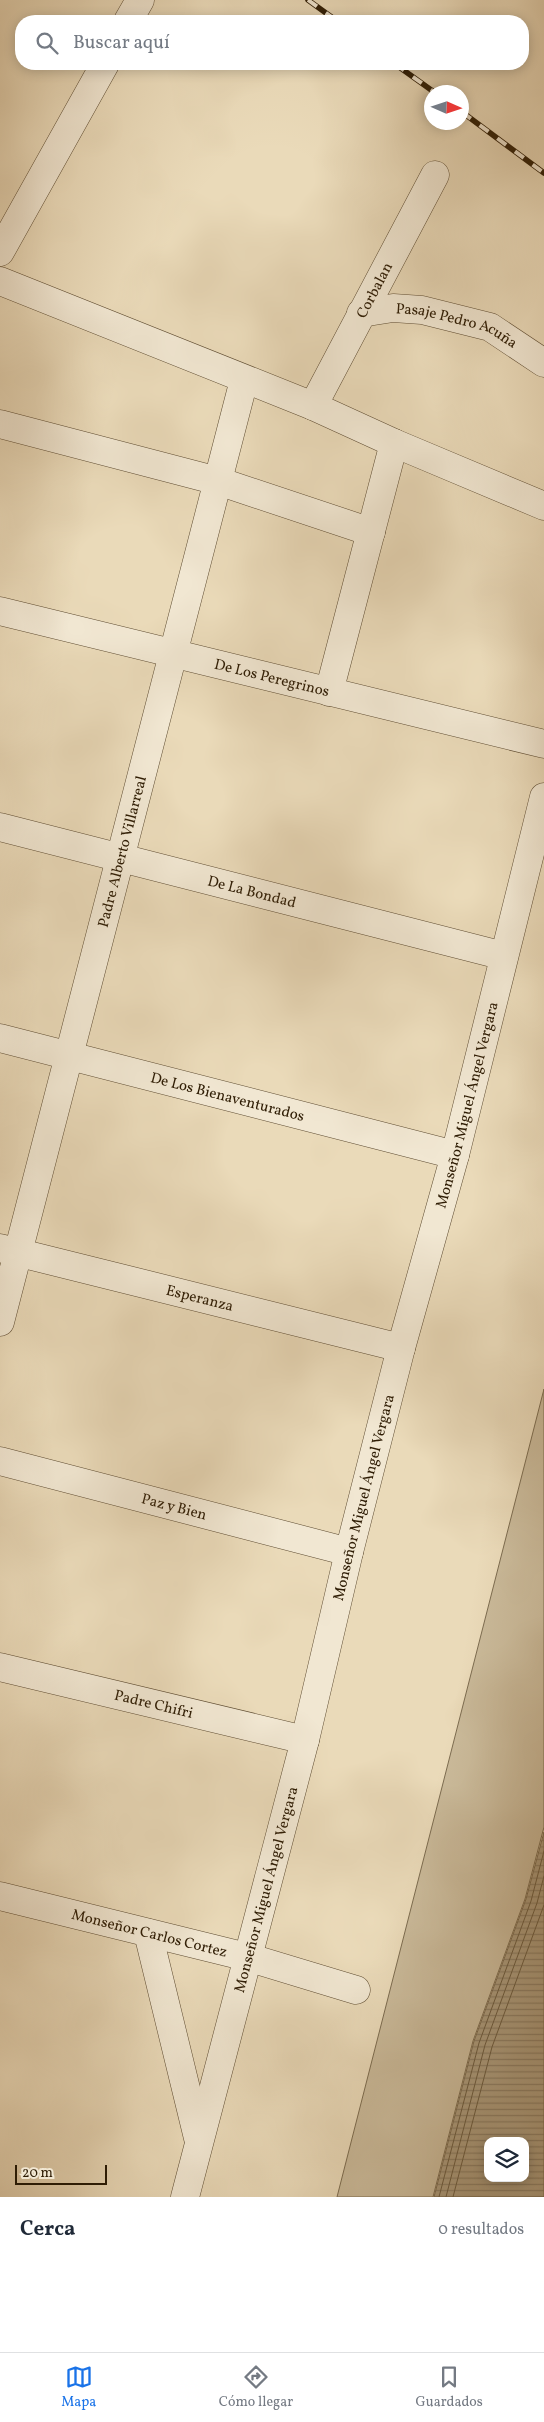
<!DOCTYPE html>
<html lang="es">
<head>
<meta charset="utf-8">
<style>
	body { margin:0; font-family:Vollkorn,serif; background:#f6f6f7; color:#1f2937 }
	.controls { position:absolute; right:15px; bottom:15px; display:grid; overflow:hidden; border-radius:10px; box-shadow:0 2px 12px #0003 }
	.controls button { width:45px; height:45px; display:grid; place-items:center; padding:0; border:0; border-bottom:1px solid #e0e1e3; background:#fff; color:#1f2937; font:25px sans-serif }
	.compass { position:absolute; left:424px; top:85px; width:45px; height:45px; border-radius:50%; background:#fff; box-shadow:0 2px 12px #0003; rotate:93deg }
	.scale { position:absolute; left:15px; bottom:12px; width:92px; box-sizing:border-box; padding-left:5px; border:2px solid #2f1d05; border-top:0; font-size:14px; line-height:18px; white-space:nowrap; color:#2f1d05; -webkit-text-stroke:4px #f1e7d2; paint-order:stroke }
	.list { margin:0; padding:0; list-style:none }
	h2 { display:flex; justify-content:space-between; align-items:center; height:65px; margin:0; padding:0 20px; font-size:21px }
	h2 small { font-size:16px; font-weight:400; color:#747a83 }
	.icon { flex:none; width:28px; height:28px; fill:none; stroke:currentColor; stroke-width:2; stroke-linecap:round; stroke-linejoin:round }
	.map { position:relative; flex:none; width:544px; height:2197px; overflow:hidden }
	.search { position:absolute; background:#fff; box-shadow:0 2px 12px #0003; left:15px; right:15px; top:15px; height:55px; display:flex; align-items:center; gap:12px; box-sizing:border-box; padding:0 18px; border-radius:20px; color:#747a83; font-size:19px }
	.sheet { height:155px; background:#fff }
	nav { display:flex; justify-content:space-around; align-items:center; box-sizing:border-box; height:70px; border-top:1px solid #e0e1e3; background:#fff; font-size:14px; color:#747a83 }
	nav a { display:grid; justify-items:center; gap:2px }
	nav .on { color:#1a73e8 }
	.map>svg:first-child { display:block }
	.green { fill:#caba9a; stroke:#7c6c50 }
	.water { fill:url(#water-rules); stroke:#79684c; fill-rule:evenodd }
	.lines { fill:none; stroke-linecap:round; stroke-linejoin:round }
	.shore { stroke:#6c5c40; stroke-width:1 }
	.street-casing { stroke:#5e4c32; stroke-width:29 }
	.street { stroke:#f1e7d2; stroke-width:28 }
	.rail-casing { stroke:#2f1d05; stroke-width:5.5 }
	.rail { stroke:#f1e7d2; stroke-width:4; stroke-dasharray:11; stroke-linecap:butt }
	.labels { text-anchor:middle; stroke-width:5; stroke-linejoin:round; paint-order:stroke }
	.street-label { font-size:15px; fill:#2f1d05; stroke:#f1e7d2 }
</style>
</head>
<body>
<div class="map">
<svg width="544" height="2197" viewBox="0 0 544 2197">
	<defs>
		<pattern id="water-rules" width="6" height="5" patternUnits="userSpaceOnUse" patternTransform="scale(1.25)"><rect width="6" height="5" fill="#aa9a7c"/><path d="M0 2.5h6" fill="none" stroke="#8b7d64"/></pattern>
	</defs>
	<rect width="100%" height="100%" fill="#eadab9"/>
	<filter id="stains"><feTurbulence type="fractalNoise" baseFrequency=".004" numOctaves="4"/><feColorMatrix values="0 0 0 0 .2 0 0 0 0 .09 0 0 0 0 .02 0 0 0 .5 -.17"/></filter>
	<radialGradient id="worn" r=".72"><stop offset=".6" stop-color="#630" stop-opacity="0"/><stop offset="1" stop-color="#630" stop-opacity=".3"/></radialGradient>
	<path class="green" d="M544 1389V1827L525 1899 473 2041 433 2197H337Z"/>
	<path class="water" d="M544 1832V2197H434L474 2041 526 1899ZM488 2141H525V2178H488Z"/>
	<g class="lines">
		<path class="shore" d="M439 2197 479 2043 531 1901 544 1851
			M446 2197 485 2045 537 1903 544 1876
			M453 2197 492 2047 544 1905"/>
		<defs>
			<g id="street">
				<path d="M128 21 140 0"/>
				<path d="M0 252 105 64"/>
				<path d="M0 281 313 406 394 443 544 506"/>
				<path id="s1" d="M361 313 393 308 422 310 490 327 544 363"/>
				<path id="s2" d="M313 406 435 175"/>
				<path d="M0 424 218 481 371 532"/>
				<path id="s3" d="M0 611 544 744"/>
				<path d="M329 692 394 443"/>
				<path id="s4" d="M0 827 504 956"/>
				<path id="s5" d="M0 1038 455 1155"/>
				<path id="s6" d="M0 1248 401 1348"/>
				<path id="s7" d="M0 1322 244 380"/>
				<path id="s8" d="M0 1461 349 1552"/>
				<path id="s9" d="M0 1667 305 1740"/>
				<path id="s10" d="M0 1896 247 1957 356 1990"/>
				<path d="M148 1933 198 2138"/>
				<path id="s11" d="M185 2197 305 1740 349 1552 401 1348 455 1155 544 797"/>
			</g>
		</defs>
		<use href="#street" class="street-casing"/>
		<use href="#street" class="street"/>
		<defs>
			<path id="rail" d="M308 0 337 21
				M395 64 434 92
				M462 112 544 173"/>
		</defs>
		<use href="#rail" class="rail-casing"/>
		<use href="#rail" class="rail"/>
	</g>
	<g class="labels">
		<g class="street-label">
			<text dy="5" stroke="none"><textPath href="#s2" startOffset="131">Corbalan</textPath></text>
			<text dy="5" stroke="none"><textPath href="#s1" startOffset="99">Pasaje Pedro Acuña</textPath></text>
			<text dy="5" stroke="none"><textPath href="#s3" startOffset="280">De Los Peregrinos</textPath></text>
			<text dy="5" stroke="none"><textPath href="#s7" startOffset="486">Padre Alberto Villarreal</textPath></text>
			<text dy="5" stroke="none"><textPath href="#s4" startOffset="260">De La Bondad</textPath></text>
			<text dy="5" stroke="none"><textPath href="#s5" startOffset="235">De Los Bienaventurados</textPath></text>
			<text dy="5" stroke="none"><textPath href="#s11" startOffset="1128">Monseñor Miguel Ángel Vergara</textPath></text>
			<text dy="5" stroke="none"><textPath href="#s6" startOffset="206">Esperanza</textPath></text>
			<text dy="5" stroke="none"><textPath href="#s11" startOffset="722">Monseñor Miguel Ángel Vergara</textPath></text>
			<text dy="5" stroke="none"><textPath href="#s8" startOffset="180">Paz y Bien</textPath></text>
			<text dy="5" stroke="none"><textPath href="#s9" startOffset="158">Padre Chifri</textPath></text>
			<text dy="5" stroke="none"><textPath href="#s11" startOffset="318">Monseñor Miguel Ángel Vergara</textPath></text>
			<text dy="5" stroke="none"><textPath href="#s10" startOffset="154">Monseñor Carlos Cortez</textPath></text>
		</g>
	</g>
	<rect width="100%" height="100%" filter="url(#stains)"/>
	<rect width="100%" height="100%" fill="url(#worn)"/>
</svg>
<div class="controls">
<button><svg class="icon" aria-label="layers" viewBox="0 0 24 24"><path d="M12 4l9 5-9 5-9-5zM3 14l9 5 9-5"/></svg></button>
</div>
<svg class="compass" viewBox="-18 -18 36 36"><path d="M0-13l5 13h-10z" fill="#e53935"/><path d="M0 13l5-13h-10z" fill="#747a83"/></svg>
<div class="scale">20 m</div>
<div class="search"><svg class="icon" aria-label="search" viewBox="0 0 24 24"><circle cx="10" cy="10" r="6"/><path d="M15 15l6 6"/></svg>Buscar aquí</div>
</div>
<section class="sheet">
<h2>Cerca<small>0 resultados</small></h2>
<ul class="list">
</ul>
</section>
<nav>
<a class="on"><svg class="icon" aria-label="map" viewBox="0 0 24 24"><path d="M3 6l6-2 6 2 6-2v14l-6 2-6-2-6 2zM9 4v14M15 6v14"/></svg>Mapa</a>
<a><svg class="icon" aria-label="directions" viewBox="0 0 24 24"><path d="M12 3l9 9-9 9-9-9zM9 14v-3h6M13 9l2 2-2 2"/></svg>Cómo llegar</a>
<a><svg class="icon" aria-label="saved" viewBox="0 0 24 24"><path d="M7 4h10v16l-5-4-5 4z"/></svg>Guardados</a>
</nav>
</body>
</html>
